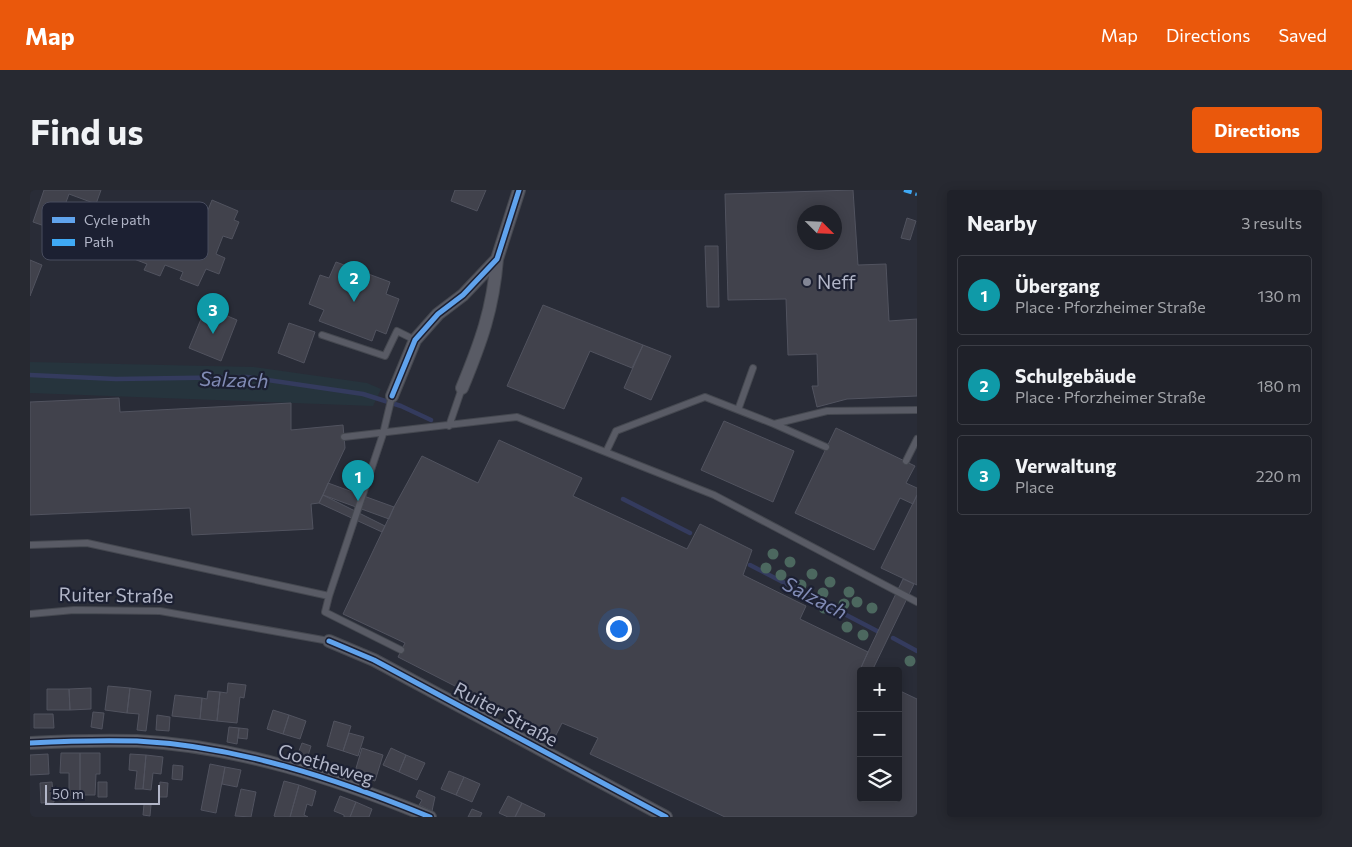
<!DOCTYPE html>
<html lang="en">
<head>
<meta charset="utf-8">
<style>
	body { margin:0; font-family:Commissioner,sans-serif; background:#272931; color:#f1f3f6 }
	.controls { position:absolute; right:15px; bottom:15px; display:grid; overflow:hidden; border-radius:5px; box-shadow:0 2px 12px #0003 }
	.controls button { width:45px; height:45px; display:grid; place-items:center; padding:0; border:0; border-bottom:1px solid #3c3e46; background:#1f2129; color:#f1f3f6; font:25px sans-serif }
	.compass { position:absolute; left:767px; top:15px; width:45px; height:45px; border-radius:50%; background:#1f2129; box-shadow:0 2px 12px #0003; rotate:114deg }
	.scale { position:absolute; left:15px; bottom:12px; width:115px; box-sizing:border-box; padding-left:5px; border:2px solid #b2b6c8; border-top:0; font-size:14px; line-height:18px; white-space:nowrap; color:#b2b6c8; -webkit-text-stroke:4px #1c2032; paint-order:stroke }
	.you { position:absolute; left:588px; top:438px; width:18px; height:18px; margin:-12px; border:4px solid #fff; border-radius:50%; background:#1a73e8; box-shadow:0 0 0 8px #1a73e833 }
	.badge { display:grid; place-items:center; width:32px; height:32px; border-radius:50%; background:#ea580c; color:#fff; font-size:16px; font-weight:700 }
	.pin { position:absolute; translate:-50% -41px; filter:drop-shadow(0 1px 2px #0008) }
	.pin::after { content:''; position:absolute; top:26px; width:18px; height:15px; background:inherit; clip-path:polygon(0 0,100% 0,50% 100%) }
	.list { margin:0; padding:0; list-style:none }
	h2 { display:flex; justify-content:space-between; align-items:center; height:65px; margin:0; padding:0 20px; font-size:21px }
	h2 small { font-size:16px; font-weight:400; color:#a1a3a8 }
	.list li { display:grid; grid-template-columns:32px 1fr auto; gap:15px; align-items:center; box-sizing:border-box; height:80px; margin:0 10px 10px; padding:0 10px; border:1px solid #3c3e46; border-radius:5px }
	.list b { display:block; font-size:19px; white-space:nowrap }
	.list p { margin:0; font-size:16px; white-space:nowrap; color:#a1a3a8 }
	.list em { font-size:16px; font-style:normal; color:#a1a3a8 }
	.icon { flex:none; width:28px; height:28px; fill:none; stroke:currentColor; stroke-width:2; stroke-linecap:round; stroke-linejoin:round }
	.map { position:relative; flex:none; width:887px; height:627px; overflow:hidden; border-radius:5px }
	header { display:flex; align-items:center; gap:30px; box-sizing:border-box; height:70px; padding:0 25px; background:#ea580c; color:#fff }
	header strong { font-size:24px }
	nav { display:flex; gap:28px; margin-inline-start:auto; font-size:18px }
	.intro { display:flex; align-items:center; justify-content:space-between; box-sizing:border-box; height:120px; padding:0 30px }
	h1 { margin:0; font-size:35px }
	.button { padding:12px 22px; border-radius:5px; background:#ea580c; color:#fff; font-size:18px; font-weight:700 }
	main { display:flex; gap:30px; padding:0 30px }
	aside { flex:1; background:#1f2129; border-radius:5px; box-shadow:0 2px 12px #0003 }
	.map>svg:first-child { display:block }
	.green { fill:#26343d }
	.lines { fill:none; stroke-linecap:round; stroke-linejoin:round }
	.stream { stroke:#343b5e; stroke-width:4.5 }
	.building { fill:#41424c; stroke:#51535f; fill-rule:evenodd }
	.lane-casing { stroke:#454850; stroke-width:8 }
	.street-casing { stroke:#454850; stroke-width:14 }
	.lane { stroke:#595b65; stroke-width:6 }
	.street { stroke:#595b65; stroke-width:12 }
	.quiet { stroke:#3fa9f5; stroke-width:4; stroke-dasharray:8 4; stroke-linecap:butt }
	.cycleway-casing { stroke:#1c2032; stroke-width:8 }
	.cycleway { stroke:#60a3ed; stroke-width:5 }
	.tree { fill:#4c685f }
	.poi-dot { fill:#828695; stroke:#1c2032; stroke-width:2 }
	.labels { text-anchor:middle; stroke-width:4.5; stroke-linejoin:round; paint-order:stroke }
	.poi-label { font-size:19px; fill:#b2b6c8; stroke:#1c2032; text-anchor:start }
	.street-label { font-size:19px; fill:#b2b6c8; stroke:#1c2032 }
	.water-label { font-size:20px; font-style:italic; fill:#818bb5; stroke:#1c2032 }
	.key { fill:#1c2032; stroke:#494d5f; stroke-width:1 }
	.key-label { font-size:14px; fill:#b2b6c8 }
</style>
</head>
<body>
<header>
<strong>Map</strong>
<nav><a>Map</a><a>Directions</a><a>Saved</a></nav>
</header>
<div class="intro"><h1>Find us</h1><a class="button">Directions</a></div>
<main>
<div class="map">
<svg width="887" height="627" viewBox="0 0 887 627">
	<rect width="100%" height="100%" fill="#292c37"/>
	<path class="green" d="M0 172 224 177 337 193 351 199 343 216 0 203Z"/>
	<g class="lines">
		<path class="stream" d="M0 185 86 189 217 187 333 204 371 216 401 230
			M593 309 660 343
			M720 375 849 442
			M863 448 887 461"/>
	</g>
	<path class="building" d="M14 0H71L66 14 39 4 26 40 3 32Z
		M425 0H456L447 21 421 11Z
		M823 0 828 75 856 74 859 131 887 129V206L817 209 787 217 782 196H788L787 164 758 165 756 109 698 110 695 4ZM774 22H804V52H774Z
		M182 10 208 21 204 30 209 32 202 49 193 46 186 64 195 68 189 84 176 79 168 96 150 89 153 82 135 75 130 86 114 80 117 74 104 69 111 51 123 55 129 39 146 46 142 54 162 62 171 41 161 37 168 21 176 25Z
		M877 28 886 31 880 50 871 48Z
		M675 56H688L689 117H677Z
		M0 70 12 75 0 106Z
		M306 72 360 92 356 104 369 109 356 144 346 140 342 151 289 131 294 120 279 114 290 85 299 88Z
		M513 115 613 155 602 178 560 161 534 219 477 196Z
		M176 117 207 130 191 171 159 158Z
		M259 133 285 142 274 173 248 163Z
		M613 155 641 166 621 210 594 198Z
		M89 208 90 222 261 213V240L313 235 315 258 289 313 281 314 283 339 162 345 160 318 0 325V212Z
		M694 231 764 261 743 312 671 280Z
		M806 238 885 276 876 293 887 298V305L883 314 870 308 844 360 765 323Z
		M469 250 552 288 543 306 657 359 670 334 722 360 713 385 776 416 770 429 838 462 829 482 831 608H868V500L887 509V627H695L560 564 568 548 532 533 525 547 368 467 375 453 313 424 364 317 392 266 448 293Z
		M298 293 364 317 359 329 293 305Z
		M293 305 355 336 352 342 289 313Z
		M887 305V395L851 378Z
		M873 389 884 394 842 481H831V483L829 482 838 462Z
		M198 493 216 495 214 508 210 507 207 533 187 531 190 502 197 503Z
		M78 496 100 498 97 523 75 520Z
		M61 498V519L40 520 39 499Z
		M100 498 121 501 116 541 107 540 109 524 97 523Z
		M17 499H39L40 520H17Z
		M178 501 190 502 187 531 170 529 172 508 177 509Z
		M145 505 172 508 170 529 142 526Z
		M243 520 259 525 253 544 237 539Z
		M63 522 74 523 72 539 61 537Z
		M4 524H23L24 538H4Z
		M127 525 140 527 139 541 126 540Z
		M259 525 276 531 270 549 253 544Z
		M304 531 321 536 313 561 297 556Z
		M199 537 209 538 207 554 197 552Z
		M209 538 218 539 217 549 208 548Z
		M319 543 334 547 328 566 313 561Z
		M272 553 281 556 277 569 267 566Z
		M332 558 353 565 345 591 324 585Z
		M361 558 376 565 369 582 353 575Z
		M31 563H50V605H39V583H30Z
		M50 563H70V584H66L65 605H50Z
		M18 564 19 584 0 585V565Z
		M100 564 116 565 113 599H105L107 581 99 580Z
		M116 565 133 567 131 584 123 583 121 600 113 599Z
		M376 565 395 573 387 590 369 582Z
		M180 574 195 577 186 623 171 620Z
		M143 575 153 576 152 590 142 589Z
		M195 577 211 580 207 597 192 594Z
		M419 581 434 587 426 605 411 599Z
		M434 587 450 594 442 612 426 605Z
		M254 591 269 595 260 627H246L244 626Z
		M22 592 24 612 11 613 10 593Z
		M68 592H77V607H68Z
		M130 592 138 593 137 607H129Z
		M269 595 286 601 282 616 277 614 274 625 278 627H260Z
		M211 599 226 602 221 627 205 626Z
		M389 600 405 607 402 621 389 615 392 610 386 607Z
		M310 606 326 612 320 627H314V625L304 621Z
		M478 606 492 613 485 627H478L469 623Z
		M326 612 342 619 339 627H320Z
		M492 613 515 624 514 627H485Z
		M114 614 121 615 120 626 113 625Z
		M442 619 452 623 450 627H438Z"/>
	<g class="lines">
		<defs>
			<path id="lane" d="M292 145 355 166 367 141 385 150
				M708 220 723 178
				M744 234 796 257
				M419 236 432 198
				M314 247 487 227 684 305 887 412
				M576 262 586 241 675 207 744 234 797 221 887 220
				M876 271 887 249
				M0 355 57 353 299 406 295 422 371 460
				M299 406 353 244 362 206
				M0 424 44 420 130 421 299 451"/>
			<path id="street" d="M432 198C451 152 463 119 467 69
				M362 206 385 150 408 124 433 105 467 69 489 0
				M299 451 344 470 636 627
				M0 553C36 551 71 550 107 551 208 556 307 589 400 627"/>
		</defs>
		<use href="#lane" class="lane-casing"/>
		<use href="#street" class="street-casing"/>
		<use href="#lane" class="lane"/>
		<use href="#street" class="street"/>
		<path class="quiet" d="M874 0 887 4"/>
		<defs>
			<path id="cycleway" d="M362 206 385 150 408 124 433 105 467 69 489 0
				M299 451 344 470 636 627
				M0 553C36 551 71 550 107 551 208 556 307 589 400 627"/>
		</defs>
		<use href="#cycleway" class="cycleway-casing"/>
		<use href="#cycleway" class="cycleway"/>
	</g>
	<g class="tree">
		<circle cx="743" cy="364" r="5.5"/>
		<circle cx="760" cy="372" r="5.5"/>
		<circle cx="736" cy="378" r="5.5"/>
		<circle cx="782" cy="384" r="5.5"/>
		<circle cx="751" cy="385" r="5.5"/>
		<circle cx="800" cy="392" r="5.5"/>
		<circle cx="771" cy="395" r="5.5"/>
		<circle cx="819" cy="402" r="5.5"/>
		<circle cx="793" cy="403" r="5.5"/>
		<circle cx="827" cy="412" r="5.5"/>
		<circle cx="814" cy="414" r="5.5"/>
		<circle cx="794" cy="418" r="5.5"/>
		<circle cx="842" cy="418" r="5.5"/>
		<circle cx="817" cy="437" r="5.5"/>
		<circle cx="833" cy="445" r="5.5"/>
		<circle cx="880" cy="471" r="5.5"/>
	</g>
	<circle class="poi-dot" cx="777" cy="92" r="5"/>
	<g class="labels">
		<g class="poi-label">
			<text x="787" y="99">Neff</text>
		</g>
		<g class="street-label">
			<text transform="translate(86 405) rotate(1)" y="7">Ruiter Straße</text>
			<text transform="translate(476 524) rotate(28)" y="7">Ruiter Straße</text>
			<text transform="translate(296 574) rotate(17)" y="7">Goetheweg</text>
		</g>
		<g class="water-label">
			<text transform="translate(204 190) rotate(2)" y="7">Salzach</text>
			<text transform="translate(785 408) rotate(27)" y="7">Salzach</text>
		</g>
	</g>
	<rect x="12" y="12" width="166" height="58" rx="8" class="key"/>
	<rect x="22" y="27" width="23" height="6" fill="#60a3ed"/>
	<rect x="22" y="49" width="23" height="7" fill="#3fa9f5"/>
	<g class="key-label">
		<text x="54" y="35">Cycle path</text>
		<text x="54" y="57">Path</text>
	</g>
</svg>
<div class="controls">
<button>+</button>
<button>−</button>
<button><svg class="icon" aria-label="layers" viewBox="0 0 24 24"><path d="M12 4l9 5-9 5-9-5zM3 14l9 5 9-5"/></svg></button>
</div>
<svg class="compass" viewBox="-18 -18 36 36"><path d="M0-13l5 13h-10z" fill="#e53935"/><path d="M0 13l5-13h-10z" fill="#a1a3a8"/></svg>
<div class="scale">50 m</div>
<div class="you"></div>
<div class="pin badge" style="left:328px;top:311px;background:#0f9aa8">1</div>
<div class="pin badge" style="left:324px;top:112px;background:#0f9aa8">2</div>
<div class="pin badge" style="left:183px;top:144px;background:#0f9aa8">3</div>
</div>
<aside>
<h2>Nearby<small>3 results</small></h2>
<ul class="list">
<li><span class="badge" style="background:#0f9aa8">1</span><div><b>Übergang</b><p>Place · Pforzheimer Straße</p></div><em>130 m</em></li>
<li><span class="badge" style="background:#0f9aa8">2</span><div><b>Schulgebäude</b><p>Place · Pforzheimer Straße</p></div><em>180 m</em></li>
<li><span class="badge" style="background:#0f9aa8">3</span><div><b>Verwaltung</b><p>Place</p></div><em>220 m</em></li>
</ul>
</aside>
</main>
</body>
</html>
